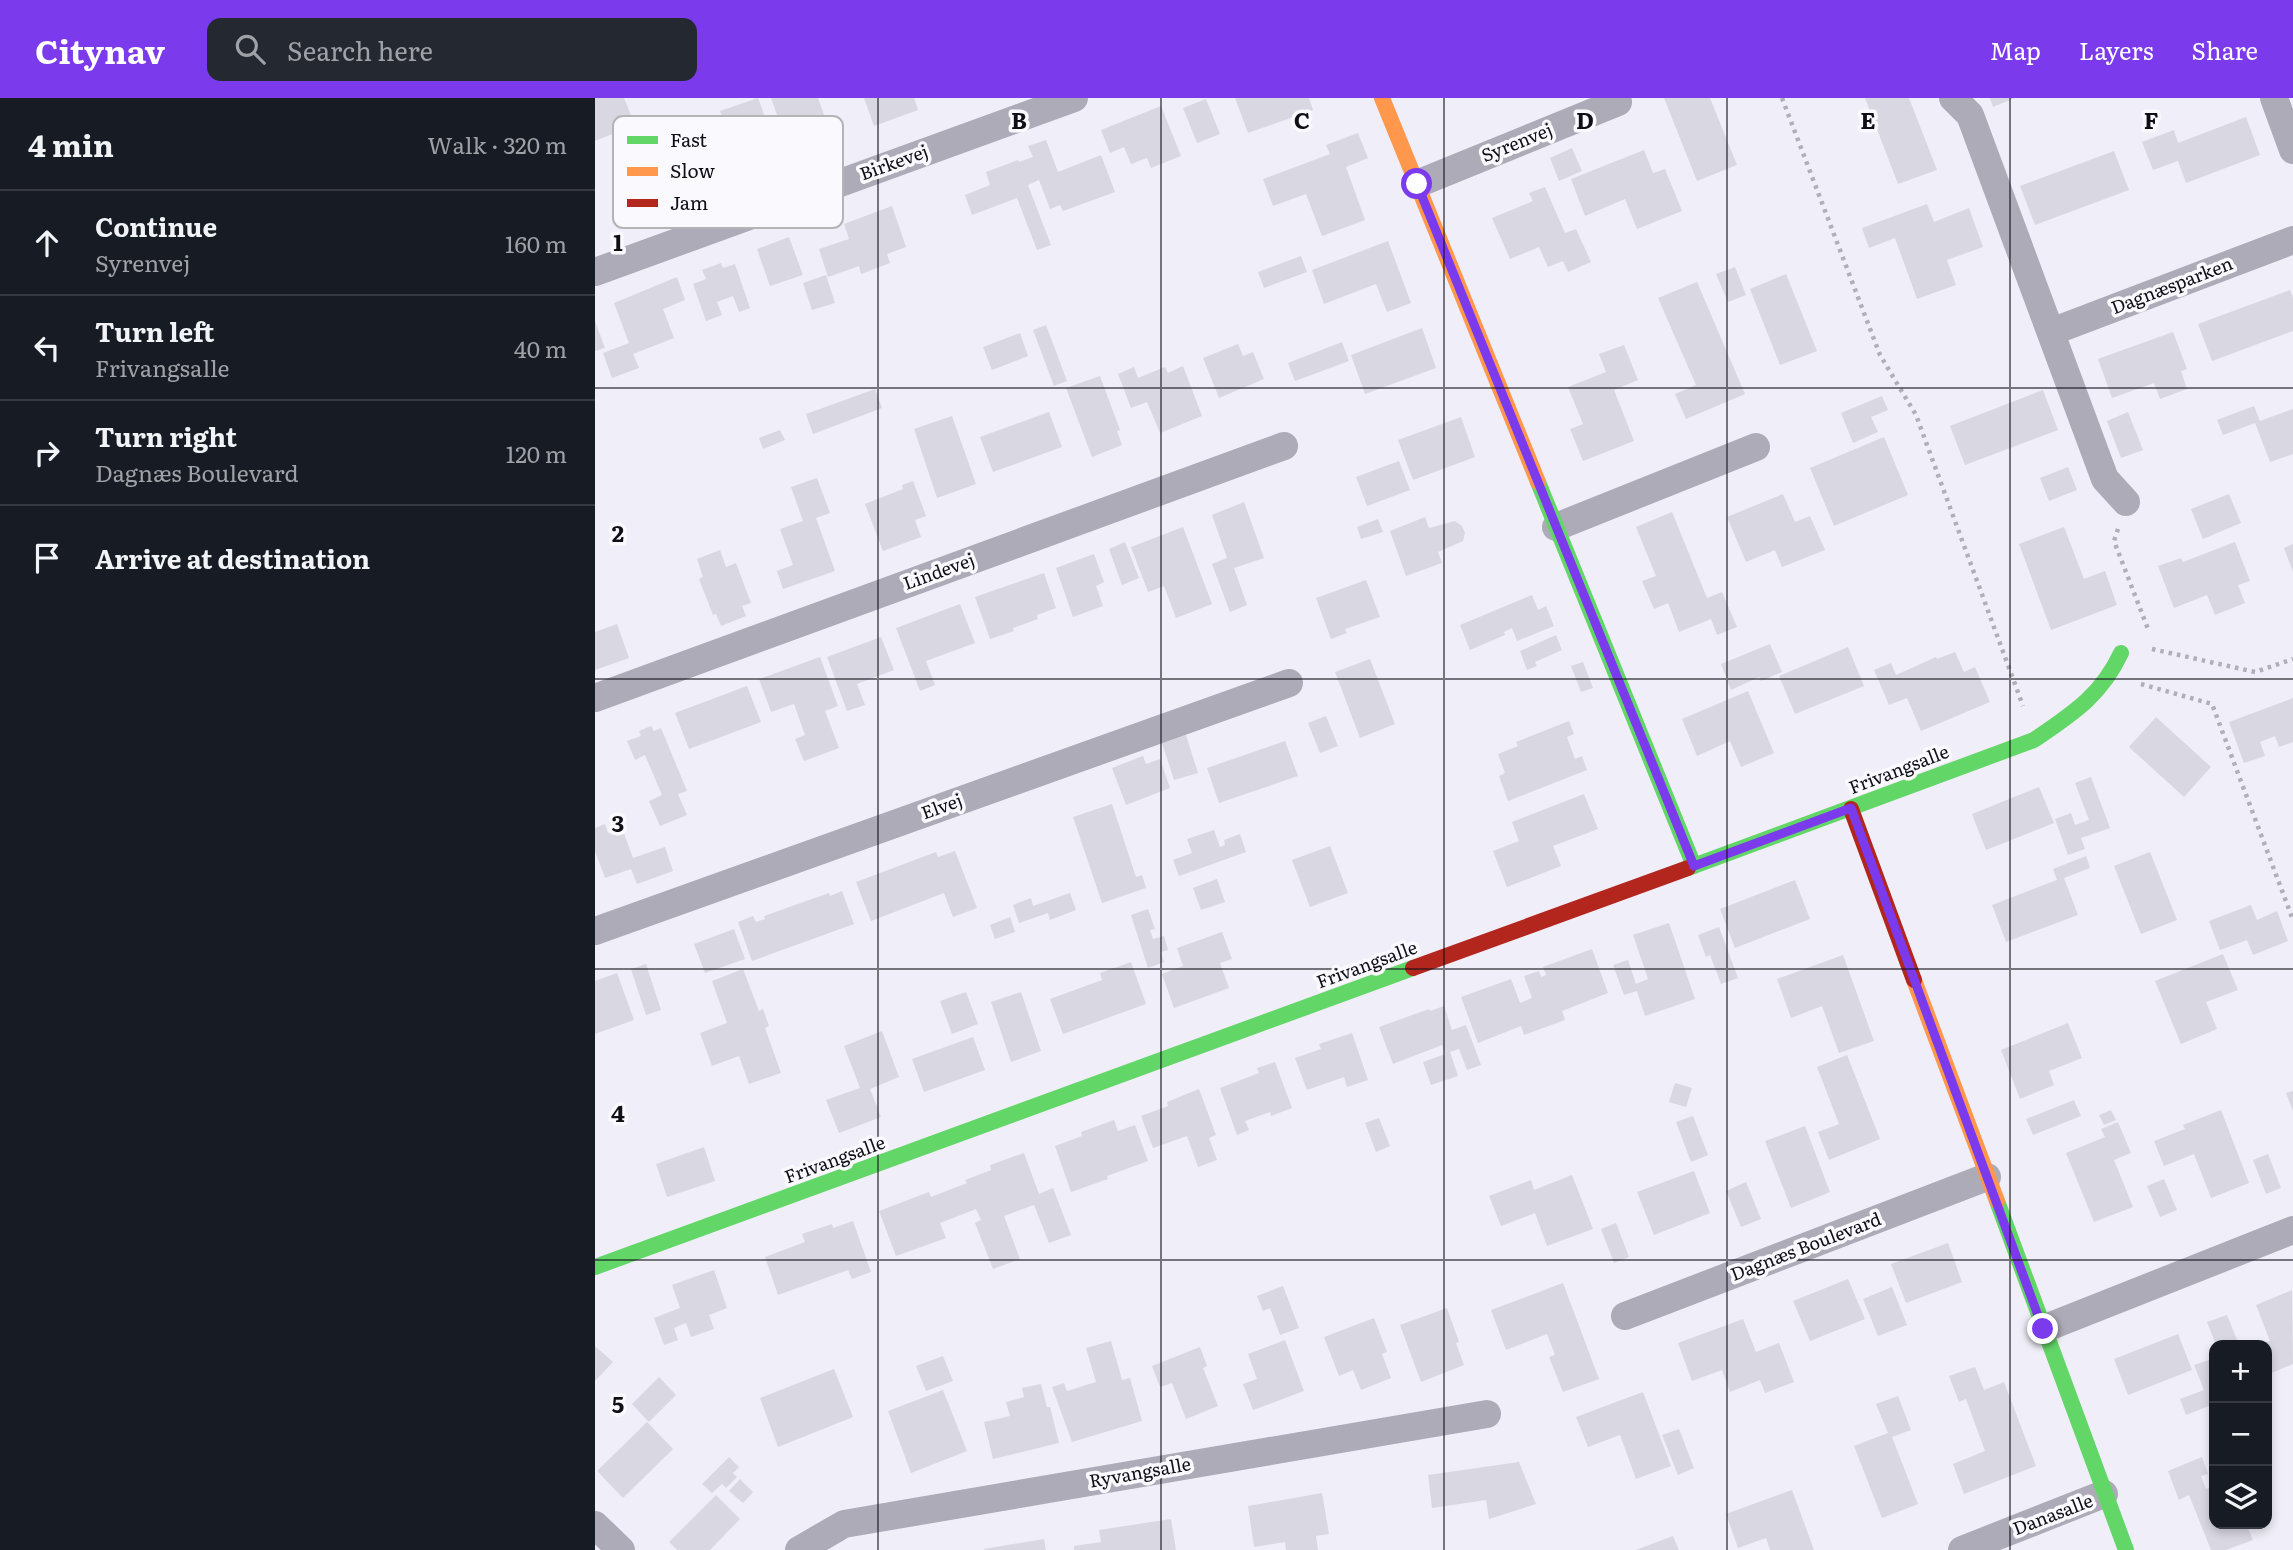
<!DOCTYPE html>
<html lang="en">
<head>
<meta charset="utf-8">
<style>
	body { margin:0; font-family:Literata,serif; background:#242831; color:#f1f3f6 }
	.controls { position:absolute; right:21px; bottom:21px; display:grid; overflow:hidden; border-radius:14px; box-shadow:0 4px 10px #0003 }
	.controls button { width:63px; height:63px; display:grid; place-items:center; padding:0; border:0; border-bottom:2px solid #363941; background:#171b24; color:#f1f3f6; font:35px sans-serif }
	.stop { position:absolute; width:21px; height:21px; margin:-16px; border:5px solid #7c3aed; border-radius:50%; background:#fff }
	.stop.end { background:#7c3aed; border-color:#fff; box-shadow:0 2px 7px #0008 }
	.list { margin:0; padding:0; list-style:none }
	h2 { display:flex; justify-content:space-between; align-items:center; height:91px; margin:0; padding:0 28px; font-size:30px }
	h2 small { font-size:23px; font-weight:400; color:#9ea1a6 }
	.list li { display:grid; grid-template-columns:46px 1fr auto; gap:21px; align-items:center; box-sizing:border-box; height:105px; padding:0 28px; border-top:2px solid #363941 }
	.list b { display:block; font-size:26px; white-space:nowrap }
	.list p { margin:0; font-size:23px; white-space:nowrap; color:#9ea1a6 }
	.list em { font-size:23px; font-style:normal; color:#9ea1a6 }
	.icon { flex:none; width:38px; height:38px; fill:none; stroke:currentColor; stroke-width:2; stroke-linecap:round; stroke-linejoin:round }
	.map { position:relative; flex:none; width:1698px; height:1452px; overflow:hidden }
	header { display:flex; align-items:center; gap:42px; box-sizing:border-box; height:98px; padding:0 35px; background:#7c3aed; color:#fff }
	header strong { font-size:33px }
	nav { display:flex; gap:38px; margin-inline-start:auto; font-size:24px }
	.search { width:490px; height:63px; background:#242831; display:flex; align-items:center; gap:18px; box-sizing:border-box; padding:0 24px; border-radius:14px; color:#9ea1a6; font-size:26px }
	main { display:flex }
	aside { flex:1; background:#171b24 }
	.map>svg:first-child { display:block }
	.building { fill:#d9d7e2 }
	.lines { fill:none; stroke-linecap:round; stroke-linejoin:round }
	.path { stroke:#b0aeb9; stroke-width:4.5; stroke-dasharray:3.5 5; stroke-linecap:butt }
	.street { stroke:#adabb8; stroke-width:28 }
	.fast { stroke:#63d668; stroke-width:16 }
	.slow { stroke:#ff974d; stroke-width:16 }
	.jam { stroke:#b3261e; stroke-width:16 }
	.route { stroke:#7c3aed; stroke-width:9 }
	.grid { fill:none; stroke:#100f16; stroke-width:2; stroke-opacity:0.55 }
	.labels { text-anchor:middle; stroke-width:7; stroke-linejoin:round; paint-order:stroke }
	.street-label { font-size:18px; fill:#100f16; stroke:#f9f9fe }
	.key { fill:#f9f9fe; stroke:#b3b3b8; stroke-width:2 }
	.key-label { font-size:19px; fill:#100f16 }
	.grid-label { font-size:23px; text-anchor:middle; font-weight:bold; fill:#100f16; stroke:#f9f9fe; stroke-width:7; stroke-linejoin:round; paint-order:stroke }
</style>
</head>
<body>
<header>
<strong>Citynav</strong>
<div class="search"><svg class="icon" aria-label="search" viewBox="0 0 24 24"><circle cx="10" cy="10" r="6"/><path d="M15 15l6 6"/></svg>Search here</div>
<nav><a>Map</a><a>Layers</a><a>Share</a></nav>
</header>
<main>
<aside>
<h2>4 min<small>Walk · 320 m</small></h2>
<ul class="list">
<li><svg class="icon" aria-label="ahead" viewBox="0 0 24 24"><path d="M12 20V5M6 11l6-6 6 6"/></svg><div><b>Continue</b><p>Syrenvej</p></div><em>160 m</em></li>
<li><svg class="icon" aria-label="left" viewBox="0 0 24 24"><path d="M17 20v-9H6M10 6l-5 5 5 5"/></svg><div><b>Turn left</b><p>Frivangsalle</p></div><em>40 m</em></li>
<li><svg class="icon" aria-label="right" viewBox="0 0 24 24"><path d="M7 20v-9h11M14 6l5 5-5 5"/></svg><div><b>Turn right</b><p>Dagnæs Boulevard</p></div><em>120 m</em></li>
<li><svg class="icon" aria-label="arrive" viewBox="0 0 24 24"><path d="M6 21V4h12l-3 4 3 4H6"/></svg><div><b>Arrive at destination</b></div></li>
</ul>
</aside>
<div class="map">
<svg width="1698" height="1452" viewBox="0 0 1698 1452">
	<rect width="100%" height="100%" fill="#f0eef8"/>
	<path class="building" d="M0 0H29L40 27 0 43Z
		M163 0 175 32 137 46 125 13Z
		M176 0H223L233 28 191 42Z
		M269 0H319L323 12 279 28Z
		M640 0H714L718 12 653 35Z
		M1069 0H1115L1142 67 1102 83Z
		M1270 0H1314L1342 72 1303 86Z
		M1395 0H1420L1398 9Z
		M611 1 625 36 602 45 588 10Z
		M566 8 586 58 556 70 552 60 536 66 529 49 515 55 506 32Z
		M1651 19 1665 57 1591 85 1583 63 1558 72 1547 44 1579 32 1583 45Z
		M763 35 773 60 751 69 770 122 727 138 711 96 678 108 668 81 735 56 731 47Z
		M451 42 463 74 506 57 520 94 468 113 465 107 455 111 444 82 433 87 456 147 442 152 422 100 377 117 370 97 395 87 391 74 423 62 424 64 438 59 433 48Z
		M977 50 987 73 964 83 955 60Z
		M1049 52 1058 75 1070 71 1087 113 1042 131 1030 101 990 118 976 81Z
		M1519 53 1534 92 1440 127 1425 88Z
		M950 89 970 135 981 131 996 164 973 174 968 163 953 169 944 149 915 161 897 120 938 103 934 95Z
		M1332 106 1339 124 1374 110 1388 149 1352 162 1361 187 1322 201 1300 140 1274 150 1267 130Z
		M297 108 311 149 292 156 295 165 266 176 264 168 233 179 224 151 254 141 249 126Z
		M194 139 208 177 175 188 162 151Z
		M793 143 816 205 792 214 781 186 729 206 717 172Z
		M706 158 712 174 669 190 663 174Z
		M126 165 128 170 140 166 155 210 144 214 138 198 122 204 127 217 111 223 98 186 111 181 107 172Z
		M1140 169 1151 197 1133 204 1121 176Z
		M1191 176 1222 253 1185 267 1155 191Z
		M231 177 240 205 217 212 208 185Z
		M82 179 90 202 68 211 79 240 38 256 44 270 17 280 8 255 34 245 19 205Z
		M1102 184 1150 296 1091 321 1080 296 1101 287 1063 200Z
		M1695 192 1698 200V233L1617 263 1603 226Z
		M0 223 10 250 0 253Z
		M451 227 472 283 459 288 438 232Z
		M827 230 841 270 770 296 756 257Z
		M1578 234 1592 271 1586 273 1592 291 1565 301 1559 285 1517 300 1503 261Z
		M425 235 433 258 397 272 388 249Z
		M747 244 754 263 700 283 693 265Z
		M643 246 648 258 658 254 669 281 624 300 608 260Z
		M1029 247 1043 282 1019 292 1039 343 988 363 975 331 988 326 973 289 1011 274 1004 256Z
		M588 268 607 318 565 335 552 304 536 310 523 276 539 269 543 280 570 269 573 275Z
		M505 278 525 332 522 333 527 347 497 359 471 290Z
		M280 291 287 310 218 336 211 316Z
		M1448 292 1463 332 1370 367 1355 328Z
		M1287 298 1293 312 1276 319 1283 334 1258 345 1246 315Z
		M1659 308 1665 323 1698 311V356L1675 364 1660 325 1628 337 1622 322Z
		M454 314 467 349 398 374 385 339Z
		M1533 314 1548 352 1526 360 1512 323Z
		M357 318 381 386 342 400 319 331Z
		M866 319 880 359 818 382 803 342Z
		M185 332 190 342 168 351 164 340Z
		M1289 339 1313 397 1239 428 1215 370Z
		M804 363 815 392 772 408 761 379Z
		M1473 369 1482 392 1454 403 1445 380Z
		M222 380 235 415 221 420 240 473 188 491 182 473 198 467 185 431 208 423 196 389Z
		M318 383 331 418 320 422 326 439 288 453 270 406 308 391 307 387Z
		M1188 396 1200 424 1215 418 1230 452 1187 469 1180 452 1151 464 1132 419Z
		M1634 396 1646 425 1608 441 1596 411Z
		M649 404 669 460 639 470 652 507 635 514 617 466 632 460 617 417Z
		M1077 414 1112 500 1127 494 1142 529 1122 537 1116 521 1084 534 1073 505 1059 511 1047 483 1061 478 1041 429Z
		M830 419 834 430 860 423 867 428 870 435 868 443 843 454 847 465 811 478 795 433Z
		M783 421 788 434 766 441 762 429Z
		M588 429 617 506 581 520 569 488 553 494 536 449Z
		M1469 429 1489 481 1510 473 1522 507 1456 532 1424 446Z
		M530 444 544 480 527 487 514 451Z
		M1640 444 1655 483 1643 487 1650 505 1620 517 1612 497 1579 510 1563 468 1586 460 1588 464Z
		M1698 446V474L1689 450Z
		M125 452 131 469 141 465 156 505 147 508 151 518 126 528 121 516 118 517 104 481 108 479 102 461Z
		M499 456 509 484 501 488 508 508 478 519 461 470Z
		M449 475 461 510 442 517 443 521 418 530 419 533 395 541 380 499Z
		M771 482 785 519 750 531 752 535 736 541 721 500Z
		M937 497 943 512 951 508 959 528 922 543 917 530 909 534 910 537 875 552 865 527Z
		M365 506 380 545 331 563 340 587 325 593 301 530Z
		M22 526 34 560 0 572V534Z
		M961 537 967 552 940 564 942 568 932 572 925 553Z
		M286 539 299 572 262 586 270 607 252 613 232 559Z
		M1175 546 1187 574 1166 583 1164 579 1136 592 1126 566Z
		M1253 549 1269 588 1200 616 1184 578Z
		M1360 554 1369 574 1380 569 1395 604 1326 633 1312 600 1294 607 1279 572 1296 565 1301 577 1341 559 1342 561Z
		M225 559 243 608 230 613 244 650 209 663 200 641 210 637 199 606 176 614 164 581Z
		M775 561 800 626 765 640 740 574Z
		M988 564 998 590 986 594 976 568Z
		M152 588 166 624 94 651 80 615Z
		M1153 593 1179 655 1146 669 1135 643 1102 658 1087 621Z
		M1698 600V644L1684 649 1680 638 1665 644 1670 658 1649 665 1634 624Z
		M731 618 743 648 725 655 713 625Z
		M1561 619 1616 669 1589 699 1534 649Z
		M974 623 979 636 972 639 980 661 987 658 992 672 913 703 904 678 910 675 903 656 923 648 921 644Z
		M56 628 59 633 66 630 92 693 83 696 92 717 65 728 54 703 67 697 50 657 40 662 32 643 46 638 44 633Z
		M591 637 603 675 579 682 567 645Z
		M690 643 703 678 624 705 612 670Z
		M548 658 551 666 565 661 575 690 531 707 517 670Z
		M1496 679 1515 730 1486 740 1490 751 1473 757 1460 721 1476 715 1480 727 1494 722 1480 685Z
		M1444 689 1459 725 1391 752 1377 716Z
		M989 696 1003 731 958 748 966 768 912 789 898 753 924 743 917 724Z
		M517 706 541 779 547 777 551 790 507 805 478 719Z
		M10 726 13 735 27 730 38 760 70 749 78 773 42 786 36 771 10 780 0 753V730Z
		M619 732 625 749 630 747 629 742 645 736 651 754 584 778 578 762 597 755 592 741Z
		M735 748 753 795 715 809 697 762Z
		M360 753 382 810 358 819 349 795 276 823 261 784 341 754 343 759Z
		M1555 754 1582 822 1546 836 1519 768Z
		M1491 758 1495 770 1469 780 1483 817 1411 844 1397 807 1462 782 1458 771Z
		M622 781 630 804 606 812 598 790Z
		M1200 782 1215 821 1140 850 1125 811Z
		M247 793 259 826 157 863 143 824 158 818 161 824 170 821 169 818 234 795 235 798Z
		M475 795 481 812 455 822 453 815 424 825 418 807 436 800 438 808Z
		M1656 807 1662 822 1682 813 1693 843 1658 857 1652 842 1625 852 1614 823Z
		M553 811 560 831 555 832 558 841 569 838 573 852 566 854 569 864 553 870 536 817Z
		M415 819 420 834 400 841 395 827Z
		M1074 825 1100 901 1050 918 1042 893 1029 897 1018 867 1033 862 1041 886 1053 881 1038 837Z
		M1124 829 1143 880 1126 886 1115 857 1111 859 1103 837Z
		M139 831 150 861 110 875 99 846Z
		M627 834 637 861 625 865 634 890 579 910 567 876 588 868 582 850Z
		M997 851 1013 895 967 913 970 922 929 937 926 928 883 945 866 899 916 881 925 905 937 900 929 878 944 873 946 879 951 877 948 869Z
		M1628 856 1643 892 1611 904 1622 931 1586 946 1560 883Z
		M1248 857 1279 943 1244 955 1227 908 1196 920 1182 881Z
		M536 864 551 906 468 936 455 901 507 882 505 875Z
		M51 866 66 912 51 917 36 871Z
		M148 871 164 913 168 911 174 928 170 930 186 975 154 986 144 958 117 968 105 935 132 925 117 883Z
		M22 875 39 922 0 936V883Z
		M371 894 383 926 357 936 345 903Z
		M426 894 446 953 416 964 396 904Z
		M849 908 857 932 871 927 886 967 872 972 864 951 855 954 863 978 836 987 828 964 850 956 847 947 798 966 784 929 834 911 835 913Z
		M1473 925 1487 960 1454 973 1459 987 1425 1001 1406 952Z
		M287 933 304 979 275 991 286 1019 244 1035 231 1002 265 990 249 948Z
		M757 935 773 982 752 989 749 979 712 992 700 960 726 951 724 946Z
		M378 939 390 972 329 994 317 961Z
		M1252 957 1285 1041 1234 1062 1223 1034 1244 1026 1222 969Z
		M680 964 697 1010 676 1018 675 1014 650 1023 654 1032 642 1037 625 990 664 975 662 970Z
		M1080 985 1097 990 1091 1009 1074 1004Z
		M604 991 621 1037 614 1040 622 1062 603 1069 592 1038 558 1050 546 1018 573 1008 572 1004Z
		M1698 993V1013L1691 995Z
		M1479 1002 1486 1018 1438 1037 1431 1021Z
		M1516 1012 1521 1022 1509 1027 1504 1017Z
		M1626 1012 1654 1085 1616 1100 1599 1056 1569 1068 1559 1043 1590 1031 1588 1027Z
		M1098 1018 1113 1057 1096 1064 1081 1024Z
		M784 1020 795 1048 781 1054 770 1025Z
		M519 1022 523 1033 540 1027 553 1063 512 1078 513 1081 476 1094 460 1048 487 1038 486 1034Z
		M1523 1024 1536 1055 1519 1062 1538 1109 1499 1124 1471 1055 1510 1039 1506 1031Z
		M1210 1028 1235 1094 1196 1110 1170 1043Z
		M109 1049 120 1083 72 1099 61 1066Z
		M429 1055 444 1096 458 1090 476 1137 454 1145 439 1107 409 1118 425 1161 398 1171 380 1125 386 1122 381 1111 345 1125 351 1140 301 1158 284 1113 334 1094 336 1099 372 1085 370 1082 396 1072 395 1067Z
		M1673 1056 1686 1090 1671 1096 1658 1062Z
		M1099 1073 1115 1115 1059 1137 1042 1094Z
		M977 1077 998 1131 952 1148 940 1115 906 1128 894 1098 936 1082 939 1092Z
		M1569 1081 1582 1112 1565 1119 1552 1088Z
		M1151 1084 1166 1121 1146 1129 1131 1093Z
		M258 1123 276 1174 257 1181 253 1172 183 1197 170 1159 210 1144 207 1136 237 1126 238 1130Z
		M1021 1125 1034 1159 1019 1165 1006 1131Z
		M1353 1145 1367 1184 1311 1205 1296 1166Z
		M119 1172 132 1210 114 1217 119 1231 96 1239 91 1225 79 1230 83 1242 69 1247 59 1220 85 1210 77 1187Z
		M1253 1181 1270 1221 1215 1243 1198 1203Z
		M968 1185 1004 1281 968 1294 954 1259 960 1257 952 1236 911 1252 896 1212Z
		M688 1188 704 1230 685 1237 675 1210 668 1213 662 1198Z
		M1297 1189 1312 1227 1283 1238 1268 1201Z
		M1697 1192 1698 1266 1672 1277V1247H1664L1675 1243 1661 1207Z
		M852 1210 864 1244 861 1245 869 1267 826 1284 805 1227Z
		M1632 1217 1644 1247H1621L1612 1224Z
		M779 1220 792 1254 787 1256 796 1280 766 1292 758 1272 744 1278 729 1239Z
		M1148 1221 1161 1254 1184 1245 1199 1284 1170 1295 1165 1282 1135 1294 1127 1272 1097 1283 1083 1245Z
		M1583 1236 1597 1272 1533 1297 1519 1261Z
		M690 1242 709 1293 658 1312 648 1286 662 1281 653 1256Z
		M516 1243 527 1282 535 1280 547 1323 477 1344 457 1289 469 1285 472 1293 501 1284 491 1250Z
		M0 1248 18 1264 0 1283Z
		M605 1249 612 1268 608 1270 623 1308 591 1321 577 1285 565 1289 557 1268Z
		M348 1258 358 1283 331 1293 321 1268Z
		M1614 1262 1619 1276V1306L1591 1317 1585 1301 1609 1292 1599 1267Z
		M1380 1269 1389 1292 1409 1284 1441 1368 1369 1396 1358 1366 1390 1353 1371 1301 1364 1304 1354 1278Z
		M239 1271 258 1319 183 1349 165 1300Z
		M64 1279 81 1297 54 1324 37 1306Z
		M446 1286 452 1309H455L464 1345 398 1361 389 1324 415 1318 411 1304 429 1299 427 1290Z
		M348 1292 372 1353 316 1375 293 1313Z
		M1048 1294 1076 1368 1041 1381 1025 1337 993 1349 981 1319Z
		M1303 1298 1316 1332 1297 1339 1323 1406 1287 1420 1259 1348 1293 1335 1281 1306Z
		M52 1324 78 1351 28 1400 2 1373Z
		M1084 1331 1099 1370 1083 1377 1067 1337Z
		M134 1359 144 1369 138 1375 142 1379 131 1390 127 1386 117 1395 107 1386Z
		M1607 1359 1613 1376 1606 1378 1611 1391 1619 1388V1426H1651L1658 1442 1631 1452H1616L1594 1397 1584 1402 1573 1373Z
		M924 1364 941 1406 894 1421 891 1402 837 1410 833 1377Z
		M145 1381 158 1394 148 1405 134 1393Z
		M1197 1392 1219 1452H1175L1171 1440 1143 1450 1131 1416Z
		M727 1395 734 1436 721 1438 723 1452H691L690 1444 659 1449 653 1408Z
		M121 1397 145 1421 115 1452H82L74 1444Z
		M576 1421 581 1452H479V1448L506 1444 504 1432Z
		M1078 1438 1084 1452H1041Z
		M449 1441 451 1452H389V1451Z"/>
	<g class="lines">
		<path class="path" d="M1187 0 1285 257 1321 317 1428 608
			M1523 431 1519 443 1553 531V534
			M1557 551 1660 574 1698 561
			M1546 586 1617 606 1698 822"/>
		<path class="street" d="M1358 0 1375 17 1510 381 1531 404
			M1679 0 1698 52
			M822 86 1023 4
			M0 174 479 0
			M1456 234 1698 142
			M961 429 1161 349
			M0 600 689 348
			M0 833 694 585
			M1030 1218 1392 1079
			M1448 1231 1698 1132
			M0 1427 26 1452
			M204 1452 249 1426 892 1316
			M1367 1452 1509 1396"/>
		<path class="fast" d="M943 384 1099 768
			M1093 770 1439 642C1477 616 1506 598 1526 555
			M1402 1103 1531 1452
			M0 1169 818 870"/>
		<path class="slow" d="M787 0 943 384
			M1319 882 1402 1103"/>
		<path class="jam" d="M1256 711 1319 882
			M818 870 1093 770"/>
	</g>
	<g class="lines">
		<path class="route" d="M822 86 1099 768 1256 710 1448 1231"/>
	</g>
	<path class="grid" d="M283 0V1452M566 0V1452M849 0V1452M1132 0V1452M1415 0V1452M0 290H1698M0 581H1698M0 871H1698M0 1162H1698"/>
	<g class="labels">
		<g class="street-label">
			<text transform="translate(922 45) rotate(-22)" y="6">Syrenvej</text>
			<text transform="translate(299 65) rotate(-20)" y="6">Birkevej</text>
			<text transform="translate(1577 188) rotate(-21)" y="6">Dagnæsparken</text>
			<text transform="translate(344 474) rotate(-20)" y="6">Lindevej</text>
			<text transform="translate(1304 672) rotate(-21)" y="6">Frivangsalle</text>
			<text transform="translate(347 709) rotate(-20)" y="6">Elvej</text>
			<text transform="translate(772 867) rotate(-20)" y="6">Frivangsalle</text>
			<text transform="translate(240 1062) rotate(-20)" y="6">Frivangsalle</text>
			<text transform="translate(1211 1149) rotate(-21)" y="6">Dagnæs Boulevard</text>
			<text transform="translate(545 1375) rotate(-10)" y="6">Ryvangsalle</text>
			<text transform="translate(1458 1417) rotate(-21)" y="6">Danasalle</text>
		</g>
	</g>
	<rect x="18" y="18" width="230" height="112" rx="10" class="key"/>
	<rect x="32" y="38" width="31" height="8" fill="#63d668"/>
	<rect x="32" y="69" width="31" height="9" fill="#ff974d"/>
	<rect x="32" y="101" width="31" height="8" fill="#b3261e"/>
	<g class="key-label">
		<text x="75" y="49">Fast</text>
		<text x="75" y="80">Slow</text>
		<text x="75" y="112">Jam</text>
	</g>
	<g class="grid-label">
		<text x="424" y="31">B</text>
		<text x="707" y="31">C</text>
		<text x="990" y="31">D</text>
		<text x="1273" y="31">E</text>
		<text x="1556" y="31">F</text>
		<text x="23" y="153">1</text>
		<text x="23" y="444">2</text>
		<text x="23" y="734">3</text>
		<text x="23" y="1024">4</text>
		<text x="23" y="1315">5</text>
	</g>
</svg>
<div class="controls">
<button>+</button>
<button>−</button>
<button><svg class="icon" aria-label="layers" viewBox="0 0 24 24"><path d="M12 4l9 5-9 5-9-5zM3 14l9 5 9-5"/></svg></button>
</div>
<div class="stop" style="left:822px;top:86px"></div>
<div class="stop end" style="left:1448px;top:1231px"></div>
</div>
</main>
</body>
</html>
